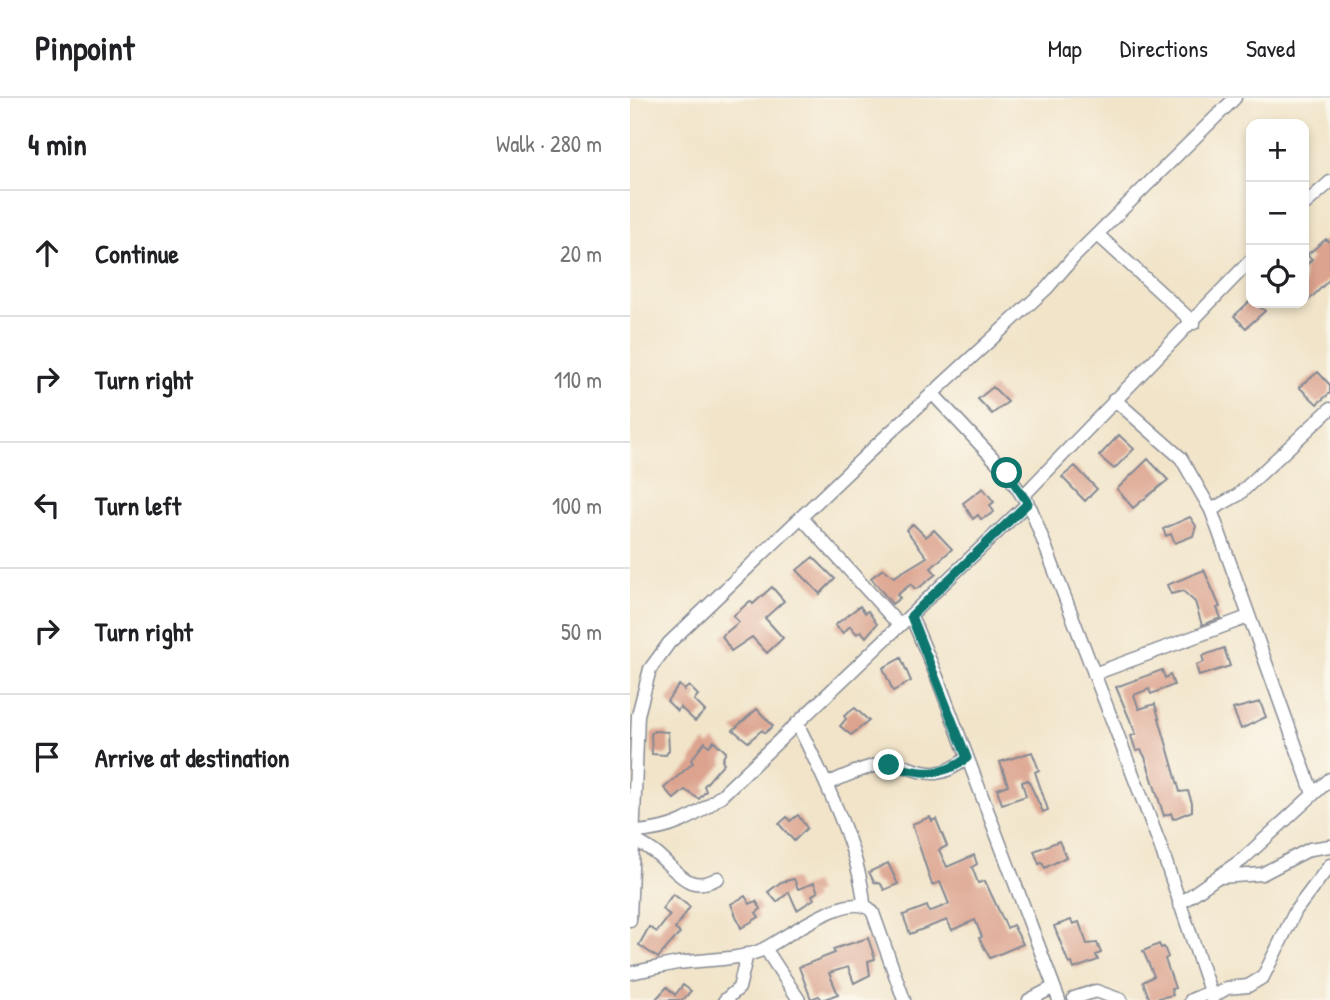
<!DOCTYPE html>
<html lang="en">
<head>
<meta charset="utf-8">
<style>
	body { margin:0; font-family:"Patrick Hand",sans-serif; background:#f2f2f2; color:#202124 }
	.controls { position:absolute; right:21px; top:21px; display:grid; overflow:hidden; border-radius:14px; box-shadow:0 4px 10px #0003 }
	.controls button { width:63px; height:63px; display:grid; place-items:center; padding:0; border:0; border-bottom:2px solid #e0e0e0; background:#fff; color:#202124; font:35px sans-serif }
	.stop { position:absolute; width:21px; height:21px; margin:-16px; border:5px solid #0f766e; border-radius:50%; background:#fff }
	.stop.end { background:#0f766e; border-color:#fff; box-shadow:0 2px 7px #0008 }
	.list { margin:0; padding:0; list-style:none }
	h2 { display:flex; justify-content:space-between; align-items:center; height:91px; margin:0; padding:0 28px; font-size:30px }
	h2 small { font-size:23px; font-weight:400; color:#757577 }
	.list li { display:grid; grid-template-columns:46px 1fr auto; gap:21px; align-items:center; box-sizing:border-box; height:126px; padding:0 28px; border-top:2px solid #e0e0e0 }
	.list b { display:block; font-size:26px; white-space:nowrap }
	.list em { font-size:23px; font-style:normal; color:#757577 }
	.icon { flex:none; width:38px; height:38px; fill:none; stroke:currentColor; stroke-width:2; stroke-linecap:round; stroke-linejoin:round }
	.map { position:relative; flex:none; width:700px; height:902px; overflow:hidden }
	header { display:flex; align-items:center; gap:42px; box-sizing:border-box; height:98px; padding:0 35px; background:#fff; border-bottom:2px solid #e0e0e0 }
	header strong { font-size:33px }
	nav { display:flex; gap:38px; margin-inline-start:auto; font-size:24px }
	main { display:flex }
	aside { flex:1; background:#fff }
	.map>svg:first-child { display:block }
	.building { fill:#dca38e }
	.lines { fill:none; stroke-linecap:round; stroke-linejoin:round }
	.minor-casing { stroke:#868a94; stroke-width:15 }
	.minor { stroke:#fff; stroke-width:12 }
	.route { stroke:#0f766e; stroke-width:9 }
</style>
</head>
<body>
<header>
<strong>Pinpoint</strong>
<nav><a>Map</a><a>Directions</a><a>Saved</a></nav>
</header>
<main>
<aside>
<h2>4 min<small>Walk · 280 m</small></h2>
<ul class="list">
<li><svg class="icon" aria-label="ahead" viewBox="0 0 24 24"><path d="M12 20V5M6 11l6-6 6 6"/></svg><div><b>Continue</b></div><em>20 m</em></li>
<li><svg class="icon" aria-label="right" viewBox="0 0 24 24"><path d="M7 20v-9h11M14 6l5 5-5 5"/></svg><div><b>Turn right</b></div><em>110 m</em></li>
<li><svg class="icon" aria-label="left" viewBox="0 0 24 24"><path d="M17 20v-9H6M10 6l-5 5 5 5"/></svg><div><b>Turn left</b></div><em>100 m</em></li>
<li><svg class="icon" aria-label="right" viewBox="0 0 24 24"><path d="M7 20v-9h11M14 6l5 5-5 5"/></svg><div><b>Turn right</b></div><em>50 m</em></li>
<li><svg class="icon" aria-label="arrive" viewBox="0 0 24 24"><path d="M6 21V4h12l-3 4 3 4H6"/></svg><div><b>Arrive at destination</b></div></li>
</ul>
</aside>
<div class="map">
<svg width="700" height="902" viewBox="0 0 700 902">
	<rect width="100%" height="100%" fill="#fbf7ec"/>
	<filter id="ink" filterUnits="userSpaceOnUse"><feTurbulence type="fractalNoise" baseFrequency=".0143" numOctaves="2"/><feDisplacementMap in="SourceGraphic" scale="14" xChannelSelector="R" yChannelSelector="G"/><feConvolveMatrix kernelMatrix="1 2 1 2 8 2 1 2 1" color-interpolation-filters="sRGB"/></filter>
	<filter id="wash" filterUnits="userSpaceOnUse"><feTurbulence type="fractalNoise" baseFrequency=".00686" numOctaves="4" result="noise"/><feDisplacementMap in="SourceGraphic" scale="28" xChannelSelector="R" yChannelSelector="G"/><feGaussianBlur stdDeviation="1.57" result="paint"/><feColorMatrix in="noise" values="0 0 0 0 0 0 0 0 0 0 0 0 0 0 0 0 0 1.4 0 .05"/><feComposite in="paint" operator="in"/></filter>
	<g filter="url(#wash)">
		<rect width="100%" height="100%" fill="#f1e4c9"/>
		<g id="blocks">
			<path class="building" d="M696 141 700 144V181L678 203 674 198V170L682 161 677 157Z
				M621 202 635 213 616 230 604 218Z
				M688 274 700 287V295L687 306 669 289Z
				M363 289 378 304 362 316 348 301Z
				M489 337 504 351 484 371 469 358Z
				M518 361 538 382 503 410 487 391Z
				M445 368 467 391 455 403 432 379Z
				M353 390 364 404 360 407 364 414 356 419 351 421 348 417 343 421 333 405Z
				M560 419 566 428 563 438 545 445 541 436 536 438 533 431Z
				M283 426 296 439 304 432 322 451 301 470 306 476 290 489 285 491 281 486 267 497 270 500 262 506 241 480 253 471 264 479 297 459 276 432Z
				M183 459 205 481 190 496 167 472Z
				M574 472 590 509 587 510 591 520 572 527 565 504 553 493 541 496 537 487Z
				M142 489 154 503 135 520 153 540 137 555 122 539 101 553 92 538 109 524 103 518 120 503 123 506Z
				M230 508 235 515 238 513 247 526 236 539 231 533 227 536 220 528 213 535 205 527Z
				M594 550 600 568 569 578 566 567 574 564 572 558Z
				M271 560 281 583 263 593 253 570Z
				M532 572 535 580 540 577 544 587 521 596 519 591 504 597 509 611 525 606 550 694 558 693 562 705V713L543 721 541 715 534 718 515 659 511 652 506 653 501 638 506 636 486 589Z
				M49 587 54 592 59 588 68 597 64 602 75 613 65 623 50 609 47 613 37 603Z
				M630 604 636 619 611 631 603 611Z
				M225 610 239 623 221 637 210 628 216 621 214 618Z
				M127 611 143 628 135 635 132 632 118 644 103 632Z
				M24 633 38 634 39 652 36 657 22 656 21 636Z
				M84 643 96 654 92 662 94 665 74 688 76 693 69 701 55 692 44 701 34 690 63 665 61 662 75 644 79 648Z
				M402 654 409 672 405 674 418 712 413 714 398 682 392 684 396 698 372 706 367 691 378 687 370 664Z
				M168 717 177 730 164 743 149 726 157 719 160 723Z
				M300 719 302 723 306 721 317 748 309 752 317 769 344 757 347 766 342 769 348 785 355 783 377 830 383 827 393 846 360 860 349 840 352 839 345 822 322 832 317 822 280 836 273 817 297 808 299 814 319 806 310 784 302 787 282 726Z
				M429 743 436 759 415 770 412 765 409 766 404 753Z
				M258 765 268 786 254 792 251 786 244 784 239 774Z
				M164 781 168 791 184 785 188 794 182 797 184 801 167 812 159 794 147 804 138 794 151 784Z
				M43 796 60 809 45 831 50 835 28 860 9 847 19 829 27 834 40 817 32 811Z
				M115 798 120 806 126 803 131 811 126 815 129 819 111 830 101 806Z
				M441 822 443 826 449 824 457 846 467 845 471 855 466 857 468 862 444 871 442 865 439 866 424 828Z
				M238 840 245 861 238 863 240 877 224 885 218 869 199 875 208 896 192 902 189 898 181 901 169 869 205 855 203 851Z
				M529 846 531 850 534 849 538 859 535 861 545 890 541 891 543 897 520 902 513 884 524 878 513 853Z
				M53 887 61 893 53 902H25L37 889 45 897Z"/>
		</g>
	</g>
	<g filter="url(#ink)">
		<use href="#blocks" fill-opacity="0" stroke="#868a94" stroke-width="2"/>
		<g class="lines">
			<defs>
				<path id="minor" d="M674 107 700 84
					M468 137 564 225
					M302 295 377 375 401 411 530 747 583 902
					M484 301 551 360 581 412 608 397 700 311
					M393 398 621 162
					M581 412 683 696
					M171 419 269 527
					M281 518 307 579 429 902
					M464 576 618 519
					M167 625C191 674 230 752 234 806
					M197 686C213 679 231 670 248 667 286 661 295 693 337 660
					M5 734C42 732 64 720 92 697L398 405
					M4 742C12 746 21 751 28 757 48 774 59 796 88 780
					M590 779 632 776 680 751 700 748
					M549 806 613 761 700 681
					M0 822 8 617 20 571 39 545 254 340 417 190 443 160 605 0
					M135 850 169 902
					M0 875C16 872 32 868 48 865 75 861 109 863 134 851 155 840 226 787 243 815L274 902
					M582 899 597 890 618 888 633 879 666 812 700 767
					M444 900 466 893 491 902
					M95 902 109 890 117 856
					M399 902 424 889
					M561 902 580 894"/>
			</defs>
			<use href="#minor" class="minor-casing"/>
			<use href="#minor" class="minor"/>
		</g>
	</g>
	<g class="lines" filter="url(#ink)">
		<path class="route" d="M259 667C289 675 310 681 337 660L281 518 398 405 377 375"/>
	</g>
</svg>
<div class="controls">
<button>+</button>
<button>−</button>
<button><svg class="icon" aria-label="locate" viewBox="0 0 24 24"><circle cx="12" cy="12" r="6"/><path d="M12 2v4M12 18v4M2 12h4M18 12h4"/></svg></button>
</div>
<div class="stop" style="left:377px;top:375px"></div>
<div class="stop end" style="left:259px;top:667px"></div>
</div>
</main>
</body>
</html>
